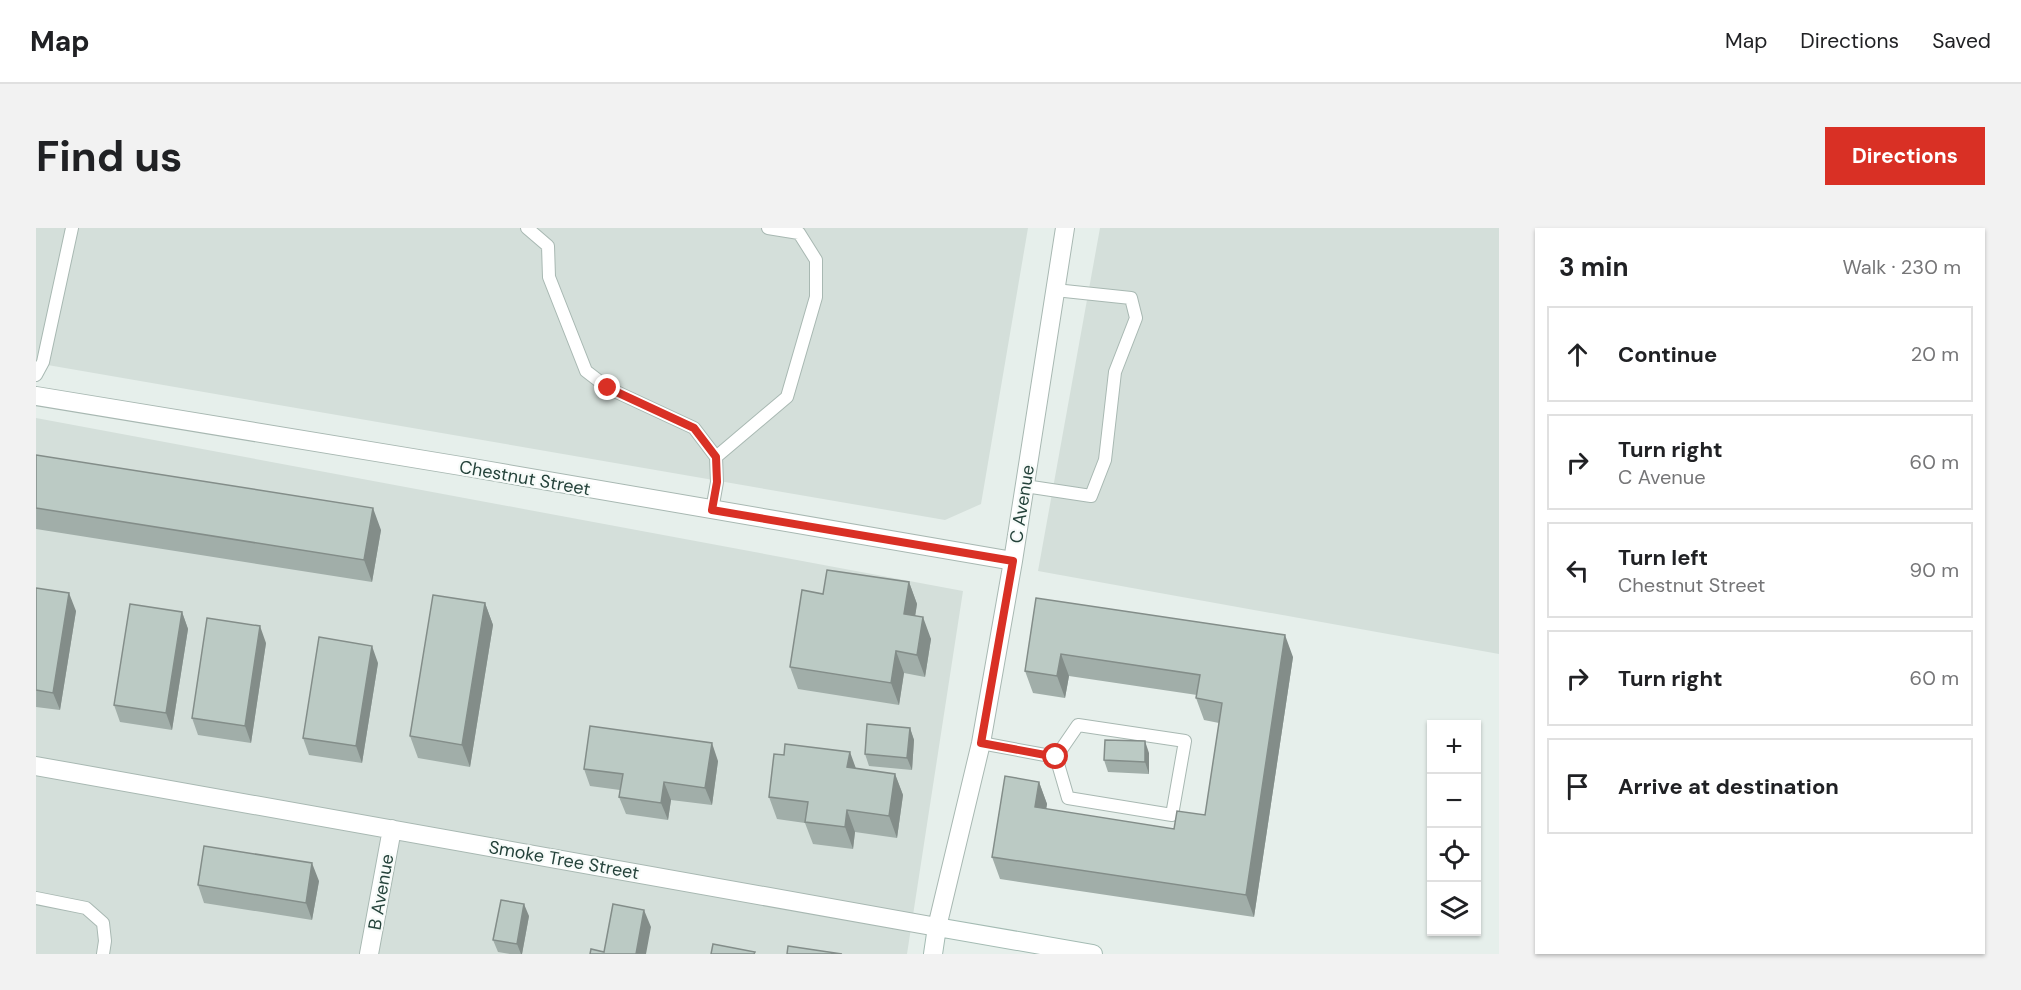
<!DOCTYPE html>
<html lang="en">
<head>
<meta charset="utf-8">
<style>
	body { margin:0; font-family:"DM Sans",sans-serif; background:#f2f2f2; color:#202124 }
	.controls { position:absolute; right:18px; bottom:18px; display:grid; overflow:hidden; border-radius:0px; box-shadow:0 2px 4px #0004 }
	.controls button { width:54px; height:54px; display:grid; place-items:center; padding:0; border:0; border-bottom:2px solid #e0e0e0; background:#fff; color:#202124; font:30px sans-serif }
	.stop { position:absolute; width:18px; height:18px; margin:-14px; border:4px solid #d93025; border-radius:50%; background:#fff }
	.stop.end { background:#d93025; border-color:#fff; box-shadow:0 2px 6px #0008 }
	.list { margin:0; padding:0; list-style:none }
	h2 { display:flex; justify-content:space-between; align-items:center; height:78px; margin:0; padding:0 24px; font-size:26px }
	h2 small { font-size:20px; font-weight:400; color:#757577 }
	.list li { display:grid; grid-template-columns:39px 1fr auto; gap:18px; align-items:center; box-sizing:border-box; height:96px; margin:0 12px 12px; padding:0 12px; border:2px solid #e0e0e0; border-radius:0px }
	.list b { display:block; font-size:22px; white-space:nowrap }
	.list p { margin:0; font-size:20px; white-space:nowrap; color:#757577 }
	.list em { font-size:20px; font-style:normal; color:#757577 }
	.icon { flex:none; width:33px; height:33px; fill:none; stroke:currentColor; stroke-width:2; stroke-linecap:round; stroke-linejoin:round }
	.map { position:relative; flex:none; width:1463px; height:726px; overflow:hidden; border-radius:0px }
	header { display:flex; align-items:center; gap:36px; box-sizing:border-box; height:84px; padding:0 30px; background:#fff; border-bottom:2px solid #e0e0e0 }
	header strong { font-size:28px }
	nav { display:flex; gap:33px; margin-inline-start:auto; font-size:21px }
	.intro { display:flex; align-items:center; justify-content:space-between; box-sizing:border-box; height:144px; padding:0 36px }
	h1 { margin:0; font-size:42px }
	.button { padding:15px 27px; border-radius:0px; background:#d93025; color:#fff; font-size:21px; font-weight:700 }
	main { display:flex; gap:36px; padding:0 36px }
	aside { flex:1; background:#fff; border-radius:0px; box-shadow:0 2px 4px #0004 }
	.map>svg:first-child { display:block }
	.built { fill:#d4dfda }
	.lines { fill:none; stroke-linecap:round; stroke-linejoin:round }
	.lane-casing { stroke:#a8b8b2; stroke-width:14 }
	.street-casing { stroke:#a8b8b2; stroke-width:20 }
	.secondary-casing { stroke:#a4bbb3; stroke-width:20 }
	.lane { stroke:#fff; stroke-width:12 }
	.street { stroke:#fff; stroke-width:18 }
	.secondary { stroke:#fff; stroke-width:18 }
	.wall { fill:#a1aea9 }
	.shaded-wall { fill:#838d89 }
	.building { fill:#bbcac4; stroke:#838d89; stroke-width:1.5 }
	.route { stroke:#d93025; stroke-width:8 }
	.labels { text-anchor:middle; stroke-width:4.5; stroke-linejoin:round; paint-order:stroke }
	.street-label { font-size:18px; fill:#24423a; stroke:#f7fbf9 }
</style>
</head>
<body>
<header>
<strong>Map</strong>
<nav><a>Map</a><a>Directions</a><a>Saved</a></nav>
</header>
<div class="intro"><h1>Find us</h1><a class="button">Directions</a></div>
<main>
<div class="map">
<svg width="1463" height="726" viewBox="0 0 1463 726">
	<rect width="100%" height="100%" fill="#e6efeb"/>
	<path class="built" d="M0 0H992L945 276 909 292 0 135Z
		M1064 0H1463V426L1002 343Z
		M0 190 927 363 871 726H0Z"/>
	<g class="lines">
		<defs>
			<path id="lane" d="M491 0 512 18 513 49 550 143 572 160 658 200 680 229 681 254 676 282
				M0 147 7 134 36 0
				M680 229 751 169 780 69V32L763 5 732 0
				M989 258 1055 268 1069 232 1079 144 1100 90 1095 70 1019 62
				M945 515 1020 529 1042 497 1149 513 1136 587 1032 570 1020 529
				M0 670 50 680 67 695 69 713 67 726"/>
			<path id="street" d="M0 168 431 239 977 333
				M0 538 901 699 945 515 977 333 1029 0
				M333 726 356 601"/>
			<path id="secondary" d="M897 726 901 699 1057 726"/>
		</defs>
		<use href="#lane" class="lane-casing"/>
		<use href="#street" class="street-casing"/>
		<use href="#secondary" class="secondary-casing"/>
		<use href="#lane" class="lane"/>
		<use href="#street" class="street"/>
		<use href="#secondary" class="secondary"/>
	</g>
	<path class="wall" d="M0 227 345 302 336 354 0 301Z
		M873 354 881 376 879 388 895 411 889 449 868 445 863 477 762 461 754 439 787 366Z
		M0 360 40 383 24 482 0 479Z
		M1000 370 1257 429 1218 689 964 651 956 629 1003 554 1011 576 1010 581 1138 601 1169 587 1183 495 1168 492 1160 470 1161 467 1033 448 1029 470 997 465 989 443Z
		M449 375 457 397 434 539 382 530 374 508Z
		M146 384 152 401 136 502 84 494 78 477Z
		M230 415 215 515 162 507 156 490Z
		M342 435 326 535 273 527 267 510Z
		M874 500 878 512 876 542 833 538 829 526Z
		M1113 525V546L1072 544 1068 532Z
		M682 533 676 577 635 572 632 592 590 586 583 569 584 562 554 558 548 541Z
		M819 540 859 546 867 567 861 610 819 604 817 621 777 616 769 595 741 591 733 569Z
		M283 653 276 692 168 675 162 657Z
		M493 688 486 726H474L462 724 457 712Z"/>
	<path class="shaded-wall" d="M337 280 345 302 336 354 328 332Z
		M873 354 881 376 876 408 868 386Z
		M33 365 40 383 24 482 17 465Z
		M449 375 457 397 434 539 426 517Z
		M146 384 152 401 136 502 130 485Z
		M887 389 895 411 889 449 881 427Z
		M224 398 230 415 215 515 209 498Z
		M1249 407 1257 429 1218 689 1210 667Z
		M336 418 342 435 326 535 320 518Z
		M860 423 868 445 863 477 855 455Z
		M1025 426 1033 448 1029 470 1021 448Z
		M874 500 878 512 876 542 871 530Z
		M1109 513 1113 525V546L1109 534Z
		M676 515 682 533 676 577 669 560Z
		M814 524 822 546 811 539Z
		M859 546 867 567 861 610 853 588Z
		M628 554 635 572 632 592 625 575Z
		M1003 554 1011 576 1007 601 999 579Z
		M811 582 819 604 817 621 809 599Z
		M276 635 283 653 276 692 270 675Z
		M488 676 493 688 486 726H485L481 716Z
		M608 682 615 699 610 726H600Z"/>
	<path class="building" d="M0 227 337 280 328 332 0 280Z
		M791 342 873 354 868 386 887 389 881 427 860 423 855 455 754 439 766 362 787 366Z
		M0 360 33 365 17 465 0 462Z
		M397 367 449 375 426 517 374 508Z
		M1000 370 1249 407 1210 667 956 629 969 548 1003 554 999 579 1138 601 1141 583 1169 587 1186 475 1160 470 1164 447 1025 426 1021 448 989 443Z
		M94 376 146 384 130 485 78 477Z
		M171 390 224 398 209 498 156 490Z
		M283 409 336 418 320 518 267 510Z
		M831 496 874 500 871 530 829 526Z
		M554 498 676 515 669 560 628 554 625 575 583 569 587 546 548 541Z
		M1069 512 1109 513V534L1068 532Z
		M749 516 814 524 811 539 859 546 853 588 811 582 809 599 769 594 772 574 733 569 738 526 748 527Z
		M168 618 276 635 270 675 162 657Z
		M465 672 488 676 481 716 457 712Z
		M577 676 608 682 600 726H554L555 721 568 724Z
		M677 716 719 724 718 726H675Z
		M752 718 806 726H751Z"/>
	<g class="lines">
		<path class="route" d="M572 160 658 200 680 229 681 254 676 282 977 333 945 515 1020 529"/>
	</g>
	<g class="labels">
		<g class="street-label">
			<text transform="translate(489 250) rotate(10)" y="6">Chestnut Street</text>
			<text transform="translate(986 276) rotate(-81)" y="6">C Avenue</text>
			<text transform="translate(528 632) rotate(10)" y="6">Smoke Tree Street</text>
			<text transform="translate(345 664) rotate(-80)" y="6">B Avenue</text>
		</g>
	</g>
</svg>
<div class="controls">
<button>+</button>
<button>−</button>
<button><svg class="icon" aria-label="locate" viewBox="0 0 24 24"><circle cx="12" cy="12" r="6"/><path d="M12 2v4M12 18v4M2 12h4M18 12h4"/></svg></button>
<button><svg class="icon" aria-label="layers" viewBox="0 0 24 24"><path d="M12 4l9 5-9 5-9-5zM3 14l9 5 9-5"/></svg></button>
</div>
<div class="stop" style="left:1020px;top:529px"></div>
<div class="stop end" style="left:572px;top:160px"></div>
</div>
<aside>
<h2>3 min<small>Walk · 230 m</small></h2>
<ul class="list">
<li><svg class="icon" aria-label="ahead" viewBox="0 0 24 24"><path d="M12 20V5M6 11l6-6 6 6"/></svg><div><b>Continue</b></div><em>20 m</em></li>
<li><svg class="icon" aria-label="right" viewBox="0 0 24 24"><path d="M7 20v-9h11M14 6l5 5-5 5"/></svg><div><b>Turn right</b><p>C Avenue</p></div><em>60 m</em></li>
<li><svg class="icon" aria-label="left" viewBox="0 0 24 24"><path d="M17 20v-9H6M10 6l-5 5 5 5"/></svg><div><b>Turn left</b><p>Chestnut Street</p></div><em>90 m</em></li>
<li><svg class="icon" aria-label="right" viewBox="0 0 24 24"><path d="M7 20v-9h11M14 6l5 5-5 5"/></svg><div><b>Turn right</b></div><em>60 m</em></li>
<li><svg class="icon" aria-label="arrive" viewBox="0 0 24 24"><path d="M6 21V4h12l-3 4 3 4H6"/></svg><div><b>Arrive at destination</b></div></li>
</ul>
</aside>
</main>
</body>
</html>
